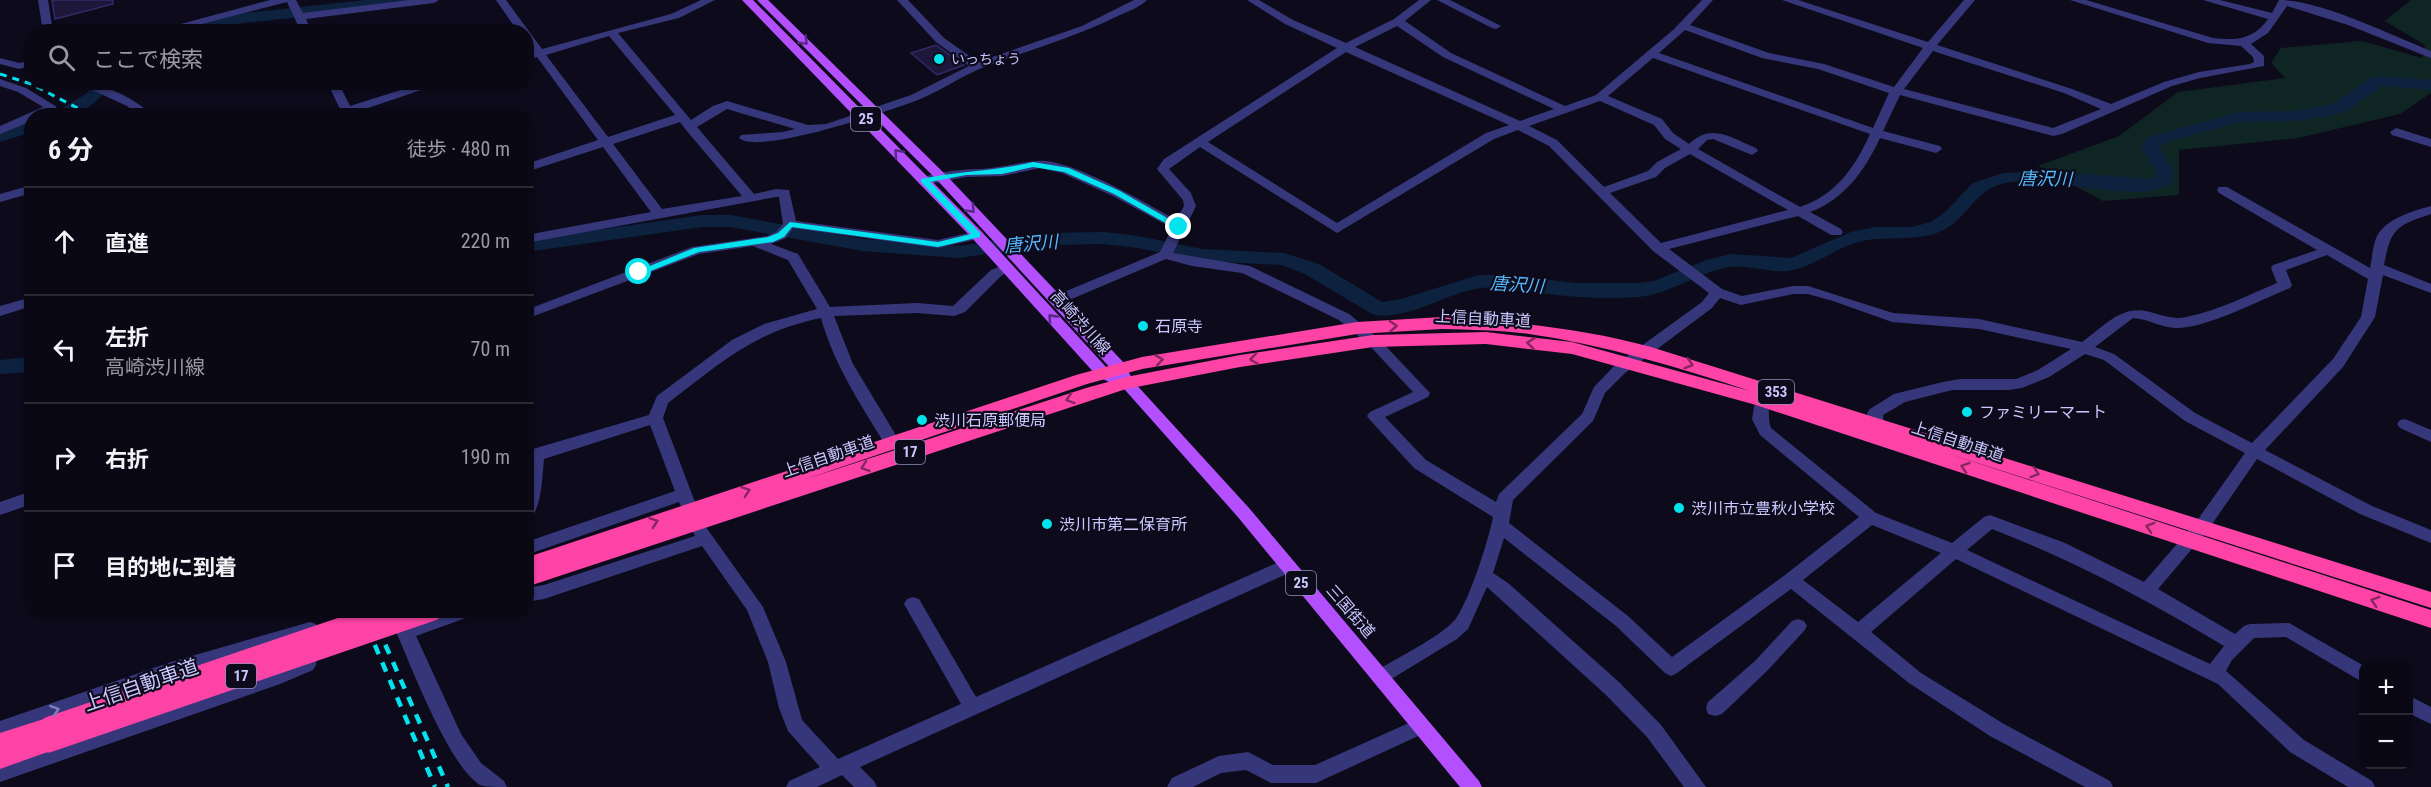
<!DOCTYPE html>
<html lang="ja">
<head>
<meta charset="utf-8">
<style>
	body { margin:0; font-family:"Roboto Condensed","Noto Sans JP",sans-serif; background:#13111d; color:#f1f3f6 }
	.controls { position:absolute; right:18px; bottom:18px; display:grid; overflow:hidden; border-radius:12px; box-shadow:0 2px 4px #0004 }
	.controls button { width:54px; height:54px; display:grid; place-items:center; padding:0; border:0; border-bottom:2px solid #2a2934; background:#0a0814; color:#f1f3f6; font:30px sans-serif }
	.stop { position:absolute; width:18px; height:18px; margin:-14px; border:4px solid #03e3ee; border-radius:50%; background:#fff }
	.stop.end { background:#03e3ee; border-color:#fff; box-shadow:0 2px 6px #0008 }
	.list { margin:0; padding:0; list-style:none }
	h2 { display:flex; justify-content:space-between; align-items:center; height:78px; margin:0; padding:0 24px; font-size:26px }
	h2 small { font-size:20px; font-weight:400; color:#999aa0 }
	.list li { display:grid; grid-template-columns:39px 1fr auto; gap:18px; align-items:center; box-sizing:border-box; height:108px; padding:0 24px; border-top:2px solid #2a2934 }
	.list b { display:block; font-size:22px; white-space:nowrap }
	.list p { margin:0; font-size:20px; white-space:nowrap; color:#999aa0 }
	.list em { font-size:20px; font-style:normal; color:#999aa0 }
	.icon { flex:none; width:33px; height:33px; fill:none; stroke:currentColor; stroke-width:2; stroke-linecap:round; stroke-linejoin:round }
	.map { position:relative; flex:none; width:2431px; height:787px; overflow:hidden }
	.search { position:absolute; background:#0a0814; box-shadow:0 2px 4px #0004; left:24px; top:24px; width:510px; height:66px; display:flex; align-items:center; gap:15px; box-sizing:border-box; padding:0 21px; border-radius:24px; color:#999aa0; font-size:22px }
	.panel { position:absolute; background:#0a0814; box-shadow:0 2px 4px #0004; left:24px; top:108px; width:510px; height:510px; border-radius:24px }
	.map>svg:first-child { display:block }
	.green { fill:#0e2523 }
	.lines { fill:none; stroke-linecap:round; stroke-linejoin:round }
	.river { fill:#0c223f; fill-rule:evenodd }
	.building { fill:#1d173c; stroke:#332a68; stroke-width:1.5 }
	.minor { fill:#36377a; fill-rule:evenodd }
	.major { fill:#b34ffd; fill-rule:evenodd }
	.highway { fill:#fd43a6; fill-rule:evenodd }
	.rail-far1 { stroke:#03e3ee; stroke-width:3; stroke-dasharray:7 6; stroke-linecap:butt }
	.rail { stroke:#03e3ee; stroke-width:4.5; stroke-dasharray:10 9; stroke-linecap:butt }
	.highway-bridge { stroke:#fd43a6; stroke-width:21 }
	.oneway { stroke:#582a81 }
	.oneway2 { stroke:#852760 }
	.oneway3 { stroke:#807ebc }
	.route { fill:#03e3ee }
	.poi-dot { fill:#03e3ee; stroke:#0d0b1b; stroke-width:2 }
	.labels { text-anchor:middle; stroke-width:4.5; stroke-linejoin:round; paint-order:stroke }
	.far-poi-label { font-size:14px; fill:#cac6fe; stroke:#0d0b1b; text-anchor:start }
	.shield { fill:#0d0b1b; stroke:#918eba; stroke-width:1.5 }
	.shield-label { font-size:15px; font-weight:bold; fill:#cac6fe }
	.street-label { font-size:16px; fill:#cac6fe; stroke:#0d0b1b }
	.poi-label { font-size:16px; fill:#cac6fe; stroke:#0d0b1b; text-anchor:start }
	.water-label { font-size:18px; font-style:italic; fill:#55b8fd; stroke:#0d0b1b }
	.near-street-label { font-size:20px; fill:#cac6fe; stroke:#0d0b1b }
</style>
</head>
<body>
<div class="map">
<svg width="2431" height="787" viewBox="0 0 2431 787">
	<rect width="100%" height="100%" fill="#0d0b1b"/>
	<path class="green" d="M2411 0H2431V93L2400 114 2298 138 2179 150V195L2103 201 2038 166 2119 136 2178 92 2285 78 2271 63 2281 48 2362 41 2422 58 2425 45 2385 21Z"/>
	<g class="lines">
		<path class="river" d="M365 0H416L408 5 208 27 192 32H165L167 29 207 17Z
			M2378 76 2431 80V90L2382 86 2348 110 2333 115 2295 121 2240 122 2170 141 2159 146 2174 173 2172 183C2134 208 2047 170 1998 185 1972 194 1964 225 1934 234 1910 241 1886 236 1862 241 1836 247 1815 267 1787 271 1766 273 1745 263 1724 268 1694 275 1670 294 1638 297 1612 299 1584 298 1557 295 1532 292 1506 285 1481 288 1447 292 1404 323 1372 314L1305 274 1282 265 1202 261 1138 248 1104 244 1048 245 959 258 863 251 731 227H702L526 252V240L702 215H731L863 239 959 246 1048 233 1104 232 1138 236 1202 249 1284 253 1319 264 1382 302 1401 299 1479 275H1508L1576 283H1638L1654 281 1706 260 1731 254 1791 258 1851 232 1875 227H1912L1931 222 1944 213 1973 183 2003 173 2044 171 2152 179 2156 177V173L2141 146 2148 137 2240 112 2295 111 2324 106 2336 102 2372 77Z
			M95 82H112C95 107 81 116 50 116L87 93Z
			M32 121V132L0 142V131Z
			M32 357V372L0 374V360Z"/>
	</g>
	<path class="building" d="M52 0H113V4L55 19Z
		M936 45 964 65 937 75 911 53Z"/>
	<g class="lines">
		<path class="minor" d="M38 0H48L53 32H43Z
			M270 0H296L303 13 409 0H439L434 3 306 19 312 32H301L287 2 171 32H151Z
			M496 0H506L542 49 671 14 701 0H715L679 18 618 33 691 120 713 106 727 101 808 125 826 124 911 95 969 66 936 42 897 0H908L944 38 978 62 1082 26 1134 0H1147C1140 7 1129 11 1120 15 1076 37 1029 50 984 67 961 76 941 91 918 100 892 110 758 156 739 138L741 135 783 132 795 129 727 109 697 127 754 194 776 189 789 190 796 221 938 240 977 231 984 235 982 238 938 248 793 228 786 238 771 244 798 254 830 307 917 303 953 306 991 270 1007 264 1014 268 1001 276 965 312 954 316 917 313 834 316 853 364 900 442 898 446H886C861 405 834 365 821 318 753 332 721 363 668 403L663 418 703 523 763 607 786 662 802 720 838 759 961 704 904 604 907 599 913 597 919 599 976 697 1281 561 1287 559 1293 561 1295 566 1293 571 860 767 874 781 877 787H854L842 775 817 787H786L789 781 820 767 788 731 779 708 768 662 747 610 702 546 544 599 526 602V588L544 585 695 536 679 502 526 555V542L675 491 650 425 544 459C542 480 542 500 532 518L526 520V451L649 415 657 396 732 340 764 324 817 309 788 260 753 246 699 254 526 319V310L692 247 767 236 776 232 783 224 779 197H776L526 243V235L651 212 603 147 526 172V164L598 140 537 57 526 60V53L533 52 526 43V32H518ZM609 36 675 115 608 137 546 55ZM680 122 686 130 742 196 662 209 613 144Z
			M1247 0H1259L1293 20 1346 43 1394 19 1419 0H1431L1405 21 1451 53 1565 106 1596 95 1673 30 1702 0H1713L1690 25 1769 53 1824 64 1894 87 1923 48 1782 0H1798L1928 42 1964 0H1975L1937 45 2072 89 2111 104 2164 82 2199 72 2250 64 2254 62 2253 57 2241 46 2208 43 2070 0H2086L2213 38C2237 41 2254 39 2268 19L2203 0H2220L2272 13 2279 0C2320 0 2391 35 2431 51V58L2348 25 2287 6 2268 33 2251 44 2264 56V66L2200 78 2172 86 2062 134 2053 136 1900 95 1883 131 1940 146 1942 149 1936 153 1880 138C1865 170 1845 199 1810 212L1841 229 1843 232 1841 235H1831L1798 216 1669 249 1722 289 1742 296 1793 286H1808L1893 313 1979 319 2082 342C2104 327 2121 304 2150 312 2162 315 2173 320 2186 317 2218 311 2248 295 2277 283L2271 268 2273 265 2317 250 2219 193 2217 190 2219 187H2227L2370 268C2372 260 2373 244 2377 236 2387 218 2413 211 2431 206V214C2395 226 2391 229 2384 265L2431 284V293L2383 275 2375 317 2343 367 2265 450 2372 506 2431 530V543L2360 514 2257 459 2208 530 2158 589 2235 634 2244 626 2250 624 2289 623 2364 666V683L2286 637 2254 638 2232 660 2226 671 2304 740 2372 781 2375 787H2348L2290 752 2218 684 1956 559 1871 632 1921 673 2004 724 2110 781 2113 787H2085L1990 736 1909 683 1791 589 1677 673 1671 676 1665 673 1616 626 1504 538 1493 573 1508 583 1620 683 1661 725 1706 787H1684L1647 737 1606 695 1487 587 1468 629 1457 639 1388 681 1382 684 1376 681 1373 676 1376 671C1397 658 1438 638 1454 621 1468 605 1489 539 1493 517L1414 468 1370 420 1367 416 1370 412 1413 392 1368 344 1339 320 1242 273 1192 266 1166 259 1062 303H1052L1050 300 1052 297 1160 252 1172 228 1113 196 1062 173 1040 168 1002 176 966 177 924 185 918 181C927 172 966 169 980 169 1001 168 1019 162 1038 161 1070 158 1147 204 1176 220L1184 206 1183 200 1157 169 1164 159 1337 48 1285 24ZM1397 26 1443 57 1554 109 1520 121 1355 47ZM1685 30 1762 58 1818 69 1889 93 1873 128 1659 53ZM1933 51 2064 93 2101 109 2053 128 1904 89ZM1346 52 1509 125 1486 133 1337 223 1208 142ZM1653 58 1870 134C1855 167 1836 195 1800 207L1698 149 1707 140 1713 139 1752 155 1758 151 1756 148C1731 138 1712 122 1689 144L1673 133 1662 119 1608 96ZM1600 101 1654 125 1665 139 1681 149 1657 162 1648 171 1604 187 1557 140 1529 126ZM1518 130 1549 146 1653 251 1709 293 1702 302 1615 365 1594 387 1582 414 1499 494 1496 502 1426 460 1385 417 1428 397 1430 393 1378 338 1349 314 1250 266 1173 253 1196 206 1191 193 1169 169 1200 147 1337 233 1494 139ZM1690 154 1788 210 1661 243 1610 193 1656 177 1665 168ZM2327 255 2368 279 2361 317 2333 359 2252 443 2195 413 2114 354 2095 347 2133 318C2148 319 2160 327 2175 328 2206 329 2260 300 2290 288L2292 285 2286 270ZM1793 294H1808L1833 301 1892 322 1979 329 2071 349 2038 370 2016 379H1960L1943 382 1894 394 1870 409 1867 413 1871 427H1881L1884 423 1883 415 1905 402 1952 390H2009L2022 388 2049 377 2085 354 2104 360 2185 421 2245 453 2196 522 2144 582 2065 543 1990 515 1984 517 1952 543 1876 513 1771 428C1767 417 1771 406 1766 396H1756L1752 419 1760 435 1859 517 1785 575 1672 657 1628 616 1509 523 1513 500 1593 421 1605 393 1625 373 1712 308 1720 298 1741 305ZM1872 525 1941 553 1858 622 1803 580ZM1992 529C2075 561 2147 600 2224 646L2210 664 1967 550Z
			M1437 0H1450L1501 26 1496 29 1492 28Z
			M383 26 388 29 387 31 370 32Z
			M0 58 19 63 32 60V66L19 69 0 64Z
			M0 79 26 88 57 107 45 116H32V121L0 134V126L43 107 18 92 0 86Z
			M75 82C101 82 134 97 153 116H139L127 106Z
			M327 82H338L350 106 426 82H445L353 113 355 116H324L340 109Z
			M2396 128 2431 139V147L2392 135 2390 132Z
			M32 185V193L0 202V194Z
			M32 297V306L0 316V306Z
			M2405 419 2431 430V442L2400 428 2397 424 2400 420Z
			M32 491V504L0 515V502Z
			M390 610H404L411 624 447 610H476L474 615 416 636 461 734 481 763 504 781 507 787C499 787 486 787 480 785 446 764 406 652 388 613Z
			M1798 619 1804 621 1807 626 1804 631 1767 671 1722 714 1715 716 1708 714 1706 708 1708 702 1755 661 1792 621Z
			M310 622 316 624 319 629 316 665 313 670 280 684 0 782V764L268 673 298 661 300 639 171 678 0 737V721L171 662Z
			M2408 695 2431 707V724L2408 713Z
			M1420 718 1427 720 1429 726 1427 732 1316 783H1271L1246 770 1221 773 1193 787H1167L1172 778 1219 756 1248 752 1273 765H1315Z"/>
		<path class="major" d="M742 0H753L982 232 1107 368 1114 372 938 181 757 0H768L946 175 1125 364 1133 381 1249 508 1479 781 1482 787H1460L1237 516 1118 382H1109L1097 376 972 238Z"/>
		<path class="highway" d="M1442 317C1513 322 1582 328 1651 347L2431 592V608L1940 451 2431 610V628L1756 405 1572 354 1486 344 1373 347 1240 367 1126 389 526 587V571L530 569 526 566 528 557 1076 375 1142 357 1357 322ZM1442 329C1471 330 1500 330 1529 334 1605 345 1677 367 1750 391L1572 342 1486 332 1373 335 1240 355 1126 377 1086 388 803 480 1087 384 1142 369 1357 334Z
			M50 717 58 720 61 727 56 735 59 742 56 749 0 769V733Z"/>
		<path class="rail-far1" d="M0 74 31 84 93 116"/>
		<path class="rail" d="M360 610 435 787
			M370 610 448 787"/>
		<path class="highway-bridge" d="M50 727 394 610
			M48 742 433 610"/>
	</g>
	<defs><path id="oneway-chevron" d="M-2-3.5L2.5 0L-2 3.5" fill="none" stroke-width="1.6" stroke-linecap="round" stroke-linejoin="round" transform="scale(1.5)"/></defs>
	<g class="oneway">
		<use href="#oneway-chevron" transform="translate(804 41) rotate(44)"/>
		<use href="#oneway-chevron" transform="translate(898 153) rotate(-132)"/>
		<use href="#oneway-chevron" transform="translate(971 209) rotate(47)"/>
		<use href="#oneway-chevron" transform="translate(1052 318) rotate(-132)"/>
	</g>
	<g class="oneway2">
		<use href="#oneway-chevron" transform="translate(1393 326) rotate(-4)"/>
		<use href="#oneway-chevron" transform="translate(1531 343) rotate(-173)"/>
		<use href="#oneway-chevron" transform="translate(1254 359) rotate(171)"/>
		<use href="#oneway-chevron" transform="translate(1159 360) rotate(-9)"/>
		<use href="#oneway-chevron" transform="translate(1689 364) rotate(17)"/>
		<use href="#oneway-chevron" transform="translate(1070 399) rotate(162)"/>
		<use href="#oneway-chevron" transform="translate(865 467) rotate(161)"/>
		<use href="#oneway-chevron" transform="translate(1965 467) rotate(-162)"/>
		<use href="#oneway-chevron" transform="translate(2035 473) rotate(18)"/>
		<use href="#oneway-chevron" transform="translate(746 491) rotate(-19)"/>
		<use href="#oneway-chevron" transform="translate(654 522) rotate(-19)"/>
		<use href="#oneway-chevron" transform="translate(2150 527) rotate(-162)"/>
		<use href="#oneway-chevron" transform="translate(2375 601) rotate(-162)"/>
	</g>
	<use class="oneway3" href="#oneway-chevron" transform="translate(55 710) rotate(-19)"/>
	<path class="route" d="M1033 162 1069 168 1120 191 1183 227 1176 229 1114 194 1064 172 1033 167 1002 174 966 175 930 182 980 233V237L938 247 792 227 784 237 773 242 699 252 643 274 635 272 694 248 768 237 778 233 790 222 938 242 971 234 921 182V179C958 171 996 171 1033 162Z"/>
	<g class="poi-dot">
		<circle cx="939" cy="59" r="6"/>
		<circle cx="1143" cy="326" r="6"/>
		<circle cx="1967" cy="412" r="6"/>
		<circle cx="922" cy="420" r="6"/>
		<circle cx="1679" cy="508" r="6"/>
		<circle cx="1047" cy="524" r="6"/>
	</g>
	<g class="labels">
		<g class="far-poi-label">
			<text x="951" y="64">いっちょう</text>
		</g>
		<g class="shield">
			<rect x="851" y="107" width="30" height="24" rx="4.5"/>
			<rect x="1758" y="380" width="36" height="24" rx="4.5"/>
			<rect x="895" y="440" width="30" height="24" rx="4.5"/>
			<rect x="1286" y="571" width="30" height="24" rx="4.5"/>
			<rect x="226" y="664" width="30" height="24" rx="4.5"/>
		</g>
		<g class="shield-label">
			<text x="866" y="124">25</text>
			<text x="1776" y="397">353</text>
			<text x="910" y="457">17</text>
			<text x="1301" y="588">25</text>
			<text x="241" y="681">17</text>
		</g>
		<g class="street-label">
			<text transform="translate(1483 318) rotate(3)" y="6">上信自動車道</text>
			<text transform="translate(1081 322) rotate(48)" y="6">高崎渋川線</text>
			<text transform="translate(1958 441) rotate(18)" y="6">上信自動車道</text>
			<text transform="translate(828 456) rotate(-19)" y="6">上信自動車道</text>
			<text transform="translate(1351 611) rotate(49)" y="6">三国街道</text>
		</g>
		<g class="poi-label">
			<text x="1155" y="332">石原寺</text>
			<text x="1979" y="418">ファミリーマート</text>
			<text x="934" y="426">渋川石原郵便局</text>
			<text x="1691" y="514">渋川市立豊秋小学校</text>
			<text x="1059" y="530">渋川市第二保育所</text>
		</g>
		<g class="water-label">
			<text transform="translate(2045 179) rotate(1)" y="6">唐沢川</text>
			<text transform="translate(1031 244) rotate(-5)" y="6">唐沢川</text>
			<text transform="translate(1517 285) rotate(4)" y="6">唐沢川</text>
		</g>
		<g class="near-street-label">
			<text transform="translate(141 685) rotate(-19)" y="7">上信自動車道</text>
		</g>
	</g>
</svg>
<div class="controls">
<button>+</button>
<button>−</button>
</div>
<div class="stop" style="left:639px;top:272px"></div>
<div class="stop end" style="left:1179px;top:227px"></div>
<div class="search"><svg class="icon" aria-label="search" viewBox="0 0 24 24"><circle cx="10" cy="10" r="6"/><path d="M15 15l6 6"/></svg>ここで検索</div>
<section class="panel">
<h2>6 分<small>徒歩 · 480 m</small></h2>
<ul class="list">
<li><svg class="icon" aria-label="ahead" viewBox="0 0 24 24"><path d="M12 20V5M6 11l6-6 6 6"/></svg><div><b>直進</b></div><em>220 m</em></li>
<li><svg class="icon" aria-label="left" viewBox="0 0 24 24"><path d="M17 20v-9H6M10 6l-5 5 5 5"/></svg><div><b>左折</b><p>高崎渋川線</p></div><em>70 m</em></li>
<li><svg class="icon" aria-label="right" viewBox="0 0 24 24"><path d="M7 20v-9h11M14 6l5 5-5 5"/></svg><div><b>右折</b></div><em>190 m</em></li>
<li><svg class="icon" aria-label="arrive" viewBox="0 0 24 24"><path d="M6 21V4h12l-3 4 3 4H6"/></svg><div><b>目的地に到着</b></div></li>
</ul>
</section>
</div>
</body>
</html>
